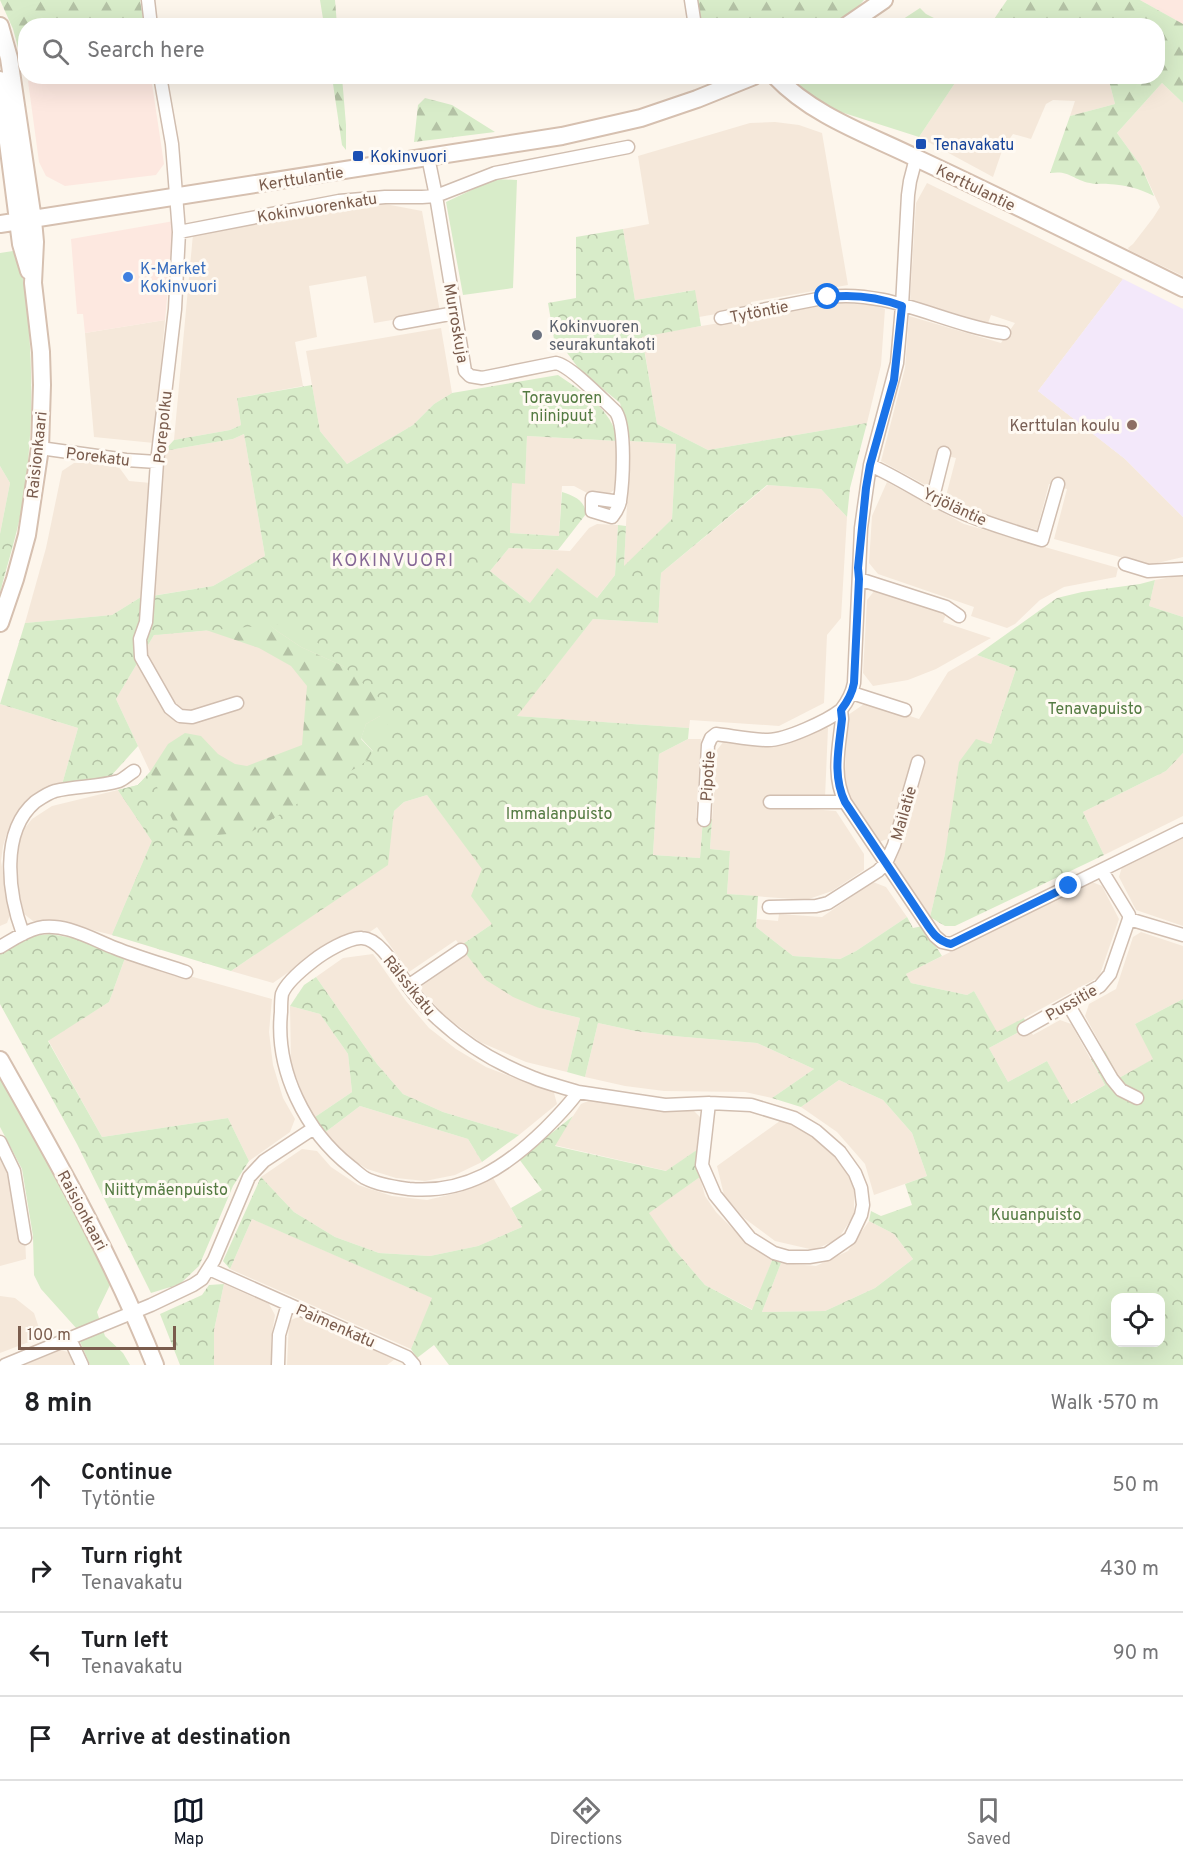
<!DOCTYPE html>
<html lang="en">
<head>
<meta charset="utf-8">
<style>
	body { margin:0; font-family:Overpass,sans-serif; background:#f2f2f2; color:#202124 }
	.controls { position:absolute; right:18px; bottom:18px; display:grid; overflow:hidden; border-radius:12px; box-shadow:0 6px 24px #0002 }
	.controls button { width:54px; height:54px; display:grid; place-items:center; padding:0; border:0; border-bottom:2px solid #e0e0e0; background:#fff; color:#202124; font:30px sans-serif }
	.scale { position:absolute; left:18px; bottom:15px; width:158px; box-sizing:border-box; padding-left:6px; border:3px solid #7a5c4d; border-top:0; font-size:16px; line-height:21px; white-space:nowrap; color:#7a5c4d; -webkit-text-stroke:4px #fffaf3; paint-order:stroke }
	.stop { position:absolute; width:18px; height:18px; margin:-14px; border:4px solid #1a73e8; border-radius:50%; background:#fff }
	.stop.end { background:#1a73e8; border-color:#fff; box-shadow:0 2px 6px #0008 }
	.list { margin:0; padding:0; list-style:none }
	h2 { display:flex; justify-content:space-between; align-items:center; height:78px; margin:0; padding:0 24px; font-size:26px }
	h2 small { font-size:20px; font-weight:400; color:#757577 }
	.list li { display:grid; grid-template-columns:39px 1fr auto; gap:18px; align-items:center; box-sizing:border-box; height:84px; padding:0 24px; border-top:2px solid #e0e0e0 }
	.list b { display:block; font-size:22px; white-space:nowrap }
	.list p { margin:0; font-size:20px; white-space:nowrap; color:#757577 }
	.list em { font-size:20px; font-style:normal; color:#757577 }
	.icon { flex:none; width:33px; height:33px; fill:none; stroke:currentColor; stroke-width:2; stroke-linecap:round; stroke-linejoin:round }
	.map { position:relative; flex:none; width:1183px; height:1365px; overflow:hidden }
	.search { position:absolute; background:#fff; box-shadow:0 6px 24px #0002; left:18px; right:18px; top:18px; height:66px; display:flex; align-items:center; gap:15px; box-sizing:border-box; padding:0 21px; border-radius:24px; color:#757577; font-size:22px }
	.sheet { height:414px; background:#fff }
	nav { display:flex; justify-content:space-around; align-items:center; box-sizing:border-box; height:84px; border-top:2px solid #e0e0e0; background:#fff; font-size:16px; color:#757577 }
	nav a { display:grid; justify-items:center; gap:3px }
	nav .on { color:#111827 }
	.map>svg:first-child { display:block }
	.residential { fill:#f5e8da }
	.commercial { fill:#fde8e0 }
	.education { fill:#f3e8fa }
	.green { fill:#d8ecc9 }
	.forest { fill:url(#forest-firs) }
	.park { fill:url(#park-crowns); fill-rule:evenodd }
	.lines { fill:none; stroke-linecap:round; stroke-linejoin:round }
	.street-casing { stroke:#d1beb0; stroke-width:15 }
	.secondary-casing { stroke:#d6c0b0; stroke-width:20 }
	.street { stroke:#fff; stroke-width:12 }
	.secondary { stroke:#fff; stroke-width:16 }
	.route { stroke:#1a73e8; stroke-width:8 }
	.transit-dot { fill:#1a4fb4; stroke:#fffaf3; stroke-width:2 }
	.shop-dot { fill:#3f7fe0; stroke:#fffaf3; stroke-width:2 }
	.worship-dot { fill:#6b7280; stroke:#fffaf3; stroke-width:2 }
	.education-dot { fill:#8d6e63; stroke:#fffaf3; stroke-width:2 }
	.labels { text-anchor:middle; stroke-width:6; stroke-linejoin:round; paint-order:stroke }
	.transit-label { font-size:16px; fill:#164399; stroke:#fffaf3; text-anchor:start }
	.street-label { font-size:16px; fill:#7a5c4d; stroke:#fffaf3 }
	.shop-label { font-size:16px; fill:#366cbe; stroke:#fffaf3; text-anchor:start }
	.worship-label { font-size:16px; fill:#5b616d; stroke:#fffaf3; text-anchor:start }
	.park-label { font-size:16px; fill:#537a41; stroke:#fffaf3 }
	.education-label { font-size:16px; fill:#785e54; stroke:#fffaf3; text-anchor:end }
	.neighbourhood-label { font-size:18px; letter-spacing:1.5px; fill:#846695; stroke:#fffaf3 }
</style>
</head>
<body>
<div class="map">
<svg width="1183" height="1365" viewBox="0 0 1183 1365">
	<defs>
		<pattern id="forest-firs" width="22" height="20" patternUnits="userSpaceOnUse" patternTransform="scale(1.5)"><rect width="22" height="20" fill="#d8ecc9"/><path d="M5 1l3.5 6h-7zM16 11l3.5 6h-7z" fill="#b4c2a5"/></pattern>
		<pattern id="park-crowns" width="20" height="18" patternUnits="userSpaceOnUse" patternTransform="scale(1.5)"><rect width="20" height="18" fill="#d8ecc9"/><path d="M2 6a3 3 0 1 1 6 0M12 15a3 3 0 1 1 6 0" fill="none" stroke="#b4c2a5"/></pattern>
	</defs>
	<rect width="100%" height="100%" fill="#fdf6ec"/>
	<path class="residential" d="M1074 76 1077 78 1083 77H1108L1115 104 1070 116 1075 101 1053 100 1046 104 1031 139 1013 134 1003 148 993 177 919 137 959 77Z
		M1162 83 1183 103V276L1129 250 1128 248 1133 244 1153 218 1160 207 1141 166 1117 133Z
		M775 122 799 125 822 133 848 285 751 302V308L699 317 694 290 635 300 623 229 649 224 638 156 750 123Z
		M927 183 1123 279 1038 391 1125 459 1183 517V557L1149 565 1054 539 1067 489 1049 484 1037 530 979 514 946 496 956 458 938 454 929 487 881 461 905 368 909 316 1001 343 1015 323 991 315 988 323 910 300 916 203Z
		M351 197 353 208 380 203 422 211 440 312 374 323 366 276 309 286 317 337 295 342 303 386 237 398 241 425 230 430 174 440 193 234Z
		M838 303 873 305 885 309 881 365 867 423 708 450 657 424 642 336Z
		M165 320 154 443 94 437 85 333Z
		M441 328 452 393 434 404 413 425 347 464 320 431 306 351Z
		M244 434 265 556 213 586 151 596 164 451 233 439Z
		M527 436 618 441 615 489 607 496 591 495 574 486H562L559 536 510 533 512 483H525Z
		M630 441 676 444 672 519 624 567Z
		M74 463H116L129 481 151 483 141 597 112 615 25 623 46 548 62 471Z
		M0 466 10 483 0 534Z
		M887 482 964 524 1118 568 1116 577 1064 587 1040 600 1015 624 1007 628 971 616 974 607 878 574 869 563 872 516Z
		M768 485 821 489 847 517 841 618 827 635 824 703 779 726 690 720 689 728 516 716 593 619 658 623 661 573Z
		M597 524 618 525 615 575 596 599 530 603 490 571 509 548 570 551 589 528Z
		M1183 575V617L1149 606 1155 580Z
		M875 590 946 614 943 622 991 638 936 669 908 680 873 686 863 673 867 600Z
		M295 623 395 712 181 838 116 699 154 635Z
		M977 655 1016 669 991 744 945 854 930 917 893 863 914 800 903 797 890 838 879 842 844 789 848 715 867 702 919 719 948 672Z
		M0 704 78 728 61 788 23 810 14 821 7 833 3 846 1 861 10 915 7 923 0 926Z
		M824 724 828 728 825 798 800 796 798 808 836 811 864 854V870L832 891 806 900 727 894 730 851 710 849 717 750 724 741 782 745Z
		M688 739H701L696 818 703 819 700 858 653 855 659 754Z
		M1183 753V816L1104 855 1083 812 1166 771Z
		M118 790 152 841 112 935 62 922 33 921 24 914 15 872V861L19 839 25 828 32 819 52 806Z
		M427 795 483 869 492 924 460 946 456 940 409 972 377 927 364 936 336 939 273 983 231 971 387 865 394 811 404 802Z
		M1183 837V926L1136 910 1119 877 1122 867Z
		M873 882 886 887 907 917 856 951 840 959 793 956 756 927 757 919 778 921 779 914 822 917Z
		M1092 882 1102 886 1119 919 1099 977 997 1033 974 991 967 995 911 983 906 974Z
		M1141 932 1183 946V999L1135 1024 1154 1059 1119 1078 1085 1016 1089 1004 1116 989 1133 937Z
		M373 954 406 1001 429 1028 456 1049 486 1067 520 1080 553 1089 557 1104 519 1135 443 1112 403 1094 377 1064 316 977 343 958Z
		M467 954 472 961 539 1008 580 1018 567 1072 526 1062 480 1042 445 1016 419 988Z
		M125 958 272 999 269 1032 273 1065 283 1098 295 1119 290 1132 249 1161 228 1118 102 1137 48 1040 109 1002Z
		M290 1006 320 1014 348 1054 352 1092 312 1119 291 1063Z
		M1060 1020 1071 1024 1105 1085 1070 1104 1047 1061 1008 1082 989 1048 1028 1027 1033 1035Z
		M598 1023 635 1031 673 1036 757 1043 814 1069 772 1098 745 1092 664 1091 625 1086 585 1077Z
		M839 1080 883 1100 912 1133 927 1176 874 1195 865 1164 837 1132 801 1107Z
		M595 1098 663 1110 694 1111 702 1119 701 1147 667 1171 554 1145 581 1104Z
		M360 1106 468 1139 482 1162 455 1175 425 1181 396 1178 367 1169 344 1154 323 1134Z
		M784 1118 822 1141 851 1174 854 1185V1215L838 1239 814 1250 775 1241 744 1218 724 1195 717 1166Z
		M0 1149 24 1213 26 1259 0 1266Z
		M302 1149 317 1151 331 1167 358 1185 392 1196 427 1200 461 1192 493 1178 522 1227 478 1246 430 1256 379 1253 335 1237 294 1212 261 1177Z
		M700 1177 705 1196 716 1212 740 1236 773 1258 753 1310 705 1285 674 1249 648 1213Z
		M252 1219 433 1298 411 1349 230 1269Z
		M869 1221 894 1234 913 1259 875 1288 825 1311 762 1312 781 1263 816 1266 848 1251Z
		M224 1284 269 1304 275 1315 271 1339V1365H214V1330Z
		M0 1296 15 1298 34 1313 42 1337 0 1353Z
		M298 1317 395 1359 387 1365H287L289 1321Z
		M61 1350 71 1353 76 1365H24Z"/>
	<path class="commercial" d="M1140 0H1183V24L1181 23Z
		M56 76 151 77 164 164 156 175 65 186 46 176 39 162 28 81Z
		M174 221 165 320 85 333 83 314H77L71 239Z"/>
	<path class="education" d="M1123 279 1183 309V517L1125 459 1038 391Z"/>
	<path class="green" d="M920 8 926 14 938 20 936 25H894Z
		M809 76 959 77 919 137 822 106 804 92 799 84Z
		M495 179 517 180 513 288 463 295 446 202Z
		M13 251C26 275 27 304 29 331 33 386 32 440 24 495 20 525 8 562 0 592V534L10 483 0 466V253Z
		M229 595 276 604 404 716 380 759 361 738 366 724 380 716 345 667 301 647 277 631Z
		M0 1077 83 1226 110 1285 97 1312 105 1336 123 1353 130 1365H90L78 1337 77 1329 41 1289 34 1275 33 1236 22 1169 0 1127Z"/>
	<path class="forest" d="M0 0H140L144 25 26 26 25 73 13 29Z
		M320 0H335L337 25H324Z
		M694 0H864L856 9 828 26 700 25Z
		M1007 0H1140L1183 24V103L1162 83 1117 133 1141 166 1154 196C1138 188 1127 185 1108 184 1102 183 1096 185 1090 183 1071 179 1070 170 1050 173L1070 116 1115 104 1108 77 1158 76V26L990 25Z
		M332 77H342L346 125V150L342 145Z
		M425 98 452 105 495 132 414 142 418 105Z
		M253 611 277 631 301 647 345 667 387 704 380 716 366 724 361 739 380 759 112 935 152 841 118 790 138 785 150 772 168 744 185 733 201 736 218 754 235 764 247 766 302 745 307 686 291 666 259 648 206 630 154 635Z"/>
	<path class="park" d="M623 229 635 300 695 290 701 326 642 337 657 424 708 450 867 423 850 488 847 517 821 489 767 485 661 573 658 623 593 619 517 716 689 728 688 739 659 754 653 855 700 858 703 819H712L710 849 730 851 727 894 758 896 756 927 793 956 840 959 856 951 907 917 913 928 923 926 942 956 906 974 911 983 967 995 974 991 997 1032 1024 1018 1028 1027 989 1048 1008 1082 1047 1061 1071 1104 1105 1085 1091 1059 1105 1051 1119 1078 1153 1059 1135 1024 1183 999V1365H449L434 1345 417 1358 411 1349 432 1298 252 1219 230 1269 223 1261 261 1177 294 1212 335 1237 379 1253 430 1256 478 1246 522 1227 511 1208 542 1190 519 1159 573 1116 555 1146 666 1171 701 1147 700 1177 649 1213 674 1249 705 1285 752 1310 773 1258 781 1263 762 1312 825 1311 875 1288 913 1259 894 1234 869 1221 871 1211 881 1216 912 1205 905 1184 927 1176 912 1133 883 1100 839 1080 801 1107 772 1098 814 1069 757 1043 673 1036 635 1031 598 1023 585 1077 567 1072 580 1018 539 1008 513 997 486 980 460 946 492 924 471 896 482 869 427 795 404 802 394 811 388 865 231 971 112 935 152 841 118 790 138 785 150 772 181 838 251 832 367 761 395 712 295 623 154 635 116 699 138 746 110 777 61 788 78 728 0 704 25 623 112 615 141 597 151 483 152 596 213 586 265 556 244 434 233 439 164 451 174 440 230 430 241 425 237 398 312 385 320 431 347 464 413 425 434 404 452 393 558 375C583 392 612 409 618 441L527 436 525 484 512 483 510 533 559 536 562 492C574 496 585 500 586 514L558 550 509 548 490 571 530 603 557 568 597 598 615 575 618 525 626 526 624 566 672 519 676 444 630 441 620 403 579 369 565 350 556 351 548 303 576 298V237ZM1116 1298H1160V1342H1116Z
		M0 534 13 542 0 592Z
		M1155 580 1149 606 1183 617V753L1166 771 1083 812 1104 855 955 926H945L930 917 945 854 959 762 976 739 991 744 1016 669 977 655 1057 598 1082 592 1140 584Z
		M50 934 84 940 125 958 109 1002 48 1041 102 1137 228 1118 249 1161 233 1186 199 1266 180 1284 151 1293 77 1144 0 1004V954L31 936Z
		M316 977 377 1064 403 1094 443 1112 519 1135 482 1162 468 1139 360 1106 323 1134 312 1119 352 1092 348 1054 320 1014 290 1006 304 985Z
		M224 1284 214 1330V1365H180L160 1314 202 1295 209 1285Z"/>
	<g class="lines">
		<defs>
			<path id="street" d="M148 0 151 26
				M691 0 695 26
				M160 76 172 144 179 232 339 201 385 197H422L436 196 495 173 628 147
				M718 76 724 89
				M428 157 436 196 465 371 470 376 482 378 556 363C571 366 603 400 616 412 626 428 623 481 620 501 619 507 616 512 612 517L592 511V498L620 502
				M916 158 910 181 908 195 902 306 897 363 870 465 861 528 854 683C852 694 848 701 841 710L842 719C839 748 832 775 845 802L935 936 942 942 951 944 1183 830
				M179 232 175 309 157 462 146 622 140 639 141 657 170 708 180 716 192 717 237 703
				M721 318 828 297C889 289 945 325 1004 333
				M400 323 455 313
				M40 448 126 460 157 462
				M870 465C899 478 925 496 953 509 982 522 1012 531 1042 540L1058 484
				M933 497 944 453
				M1125 564 1148 571 1183 569
				M859 579 946 607 959 616
				M852 693 905 710
				M770 802H845
				M704 820 708 745 711 738 716 734C733 736 751 740 768 740 786 740 827 721 841 710
				M769 907 816 906 828 903 878 871 886 863 894 845 918 762
				M1129 919 1183 935
				M23 934C8 893 0 832 35 802 41 798 48 793 55 791 76 786 98 787 119 781 124 779 129 774 134 771
				M0 947C12 940 25 931 38 928 64 922 92 939 115 948 138 957 162 964 186 972
				M408 986 461 950
				M1068 1004 1112 1079 1121 1090 1137 1098
				M1024 1029 1100 986 1110 974 1129 919V915L1102 871
				M578 1092C564 1087 548 1084 534 1078 500 1065 465 1044 438 1019 430 1012 423 1004 416 996 402 981 384 939 362 938 349 937 323 953 313 961 304 968 286 983 282 994 281 999 281 1006 281 1012 275 1070 305 1131 351 1167 355 1170 360 1175 365 1178 378 1185 395 1187 409 1189 466 1194 506 1167 545 1129 557 1117 568 1106 578 1092L665 1105 709 1103 751 1105 794 1118 816 1131 840 1152 855 1173 861 1188 863 1205 861 1215 850 1238 827 1254 809 1257H788L774 1253 750 1238 715 1195 702 1165 709 1103
				M0 1142 14 1171 25 1238
				M209 1269 407 1357 414 1365
				M70 1339 82 1365
				M5 1365 151 1305 193 1285 202 1279 214 1260 249 1177 264 1161 314 1128
				M278 1365 279 1335 288 1304"/>
			<path id="secondary" d="M0 26 9 58 33 220 35 242 33 283 41 352 42 385 40 448 27 535 15 579 0 623
				M846 26 884 0
				M775 76C813 116 867 134 916 158 1006 200 1094 244 1183 288
				M0 80 21 244 29 271
				M0 224 562 136 641 118 697 99 754 76
				M0 1060C56 1159 113 1258 155 1365"/>
		</defs>
		<use href="#street" class="street-casing"/>
		<use href="#secondary" class="secondary-casing"/>
		<use href="#street" class="street"/>
		<use href="#secondary" class="secondary"/>
	</g>
	<g class="lines">
		<path class="route" d="M828 297C854 294 878 297 902 306L894 380 870 465 866 488 858 568 859 579 854 683C852 694 848 701 841 710L842 719C839 748 832 775 845 802L924 920C931 931 937 941 951 944L1069 886"/>
	</g>
	<g class="transit-dot">
		<rect x="915" y="138" width="12" height="12" rx="3"/>
		<rect x="352" y="150" width="12" height="12" rx="3"/>
	</g>
	<circle class="shop-dot" cx="128" cy="277" r="6"/>
	<circle class="worship-dot" cx="537" cy="335" r="6"/>
	<circle class="education-dot" cx="1132" cy="425" r="6"/>
	<g class="labels">
		<g class="transit-label">
			<text x="933" y="150">Tenavakatu</text>
			<text x="370" y="162">Kokinvuori</text>
		</g>
		<g class="street-label">
			<text transform="translate(301 178) rotate(-9)" y="6">Kerttulantie</text>
			<text transform="translate(976 187) rotate(26)" y="6">Kerttulantie</text>
			<text transform="translate(317 207) rotate(-9)" y="6">Kokinvuorenkatu</text>
			<text transform="translate(759 311) rotate(-11)" y="6">Tytöntie</text>
			<text transform="translate(457 323) rotate(80)" y="6">Murroskuja</text>
			<text transform="translate(162 427) rotate(-84)" y="6">Porepolku</text>
			<text transform="translate(36 455) rotate(-84)" y="6">Raisionkaari</text>
			<text transform="translate(98 456) rotate(7)" y="6">Porekatu</text>
			<text transform="translate(955 506) rotate(25)" y="6">Yrjöläntie</text>
			<text transform="translate(707 776) rotate(-86)" y="6">Pipotie</text>
			<text transform="translate(903 813) rotate(-74)" y="6">Mailatie</text>
			<text transform="translate(410 985) rotate(51)" y="6">Rälssikatu</text>
			<text transform="translate(1071 1002) rotate(-30)" y="6">Pussitie</text>
			<text transform="translate(83 1210) rotate(62)" y="6">Raisionkaari</text>
			<text transform="translate(336 1325) rotate(24)" y="6">Paimenkatu</text>
		</g>
		<g class="shop-label">
			<text x="140" y="274">K-Market<tspan x="140" dy="18">Kokinvuori</tspan></text>
		</g>
		<g class="worship-label">
			<text x="549" y="332">Kokinvuoren<tspan x="549" dy="18">seurakuntakoti</tspan></text>
		</g>
		<g class="park-label">
			<text x="562" y="403">Toravuoren<tspan x="562" dy="18">niinipuut</tspan></text>
			<text x="1095" y="714">Tenavapuisto</text>
			<text x="559" y="819">Immalanpuisto</text>
			<text x="166" y="1195">Niittymäenpuisto</text>
			<text x="1036" y="1220">Kuuanpuisto</text>
		</g>
		<g class="education-label">
			<text x="1120" y="431">Kerttulan koulu</text>
		</g>
		<g class="neighbourhood-label">
			<text x="393" y="566">KOKINVUORI</text>
		</g>
	</g>
</svg>
<div class="controls">
<button><svg class="icon" aria-label="locate" viewBox="0 0 24 24"><circle cx="12" cy="12" r="6"/><path d="M12 2v4M12 18v4M2 12h4M18 12h4"/></svg></button>
</div>
<div class="scale">100 m</div>
<div class="stop" style="left:828px;top:297px"></div>
<div class="stop end" style="left:1069px;top:886px"></div>
<div class="search"><svg class="icon" aria-label="search" viewBox="0 0 24 24"><circle cx="10" cy="10" r="6"/><path d="M15 15l6 6"/></svg>Search here</div>
</div>
<section class="sheet">
<h2>8 min<small>Walk · 570 m</small></h2>
<ul class="list">
<li><svg class="icon" aria-label="ahead" viewBox="0 0 24 24"><path d="M12 20V5M6 11l6-6 6 6"/></svg><div><b>Continue</b><p>Tytöntie</p></div><em>50 m</em></li>
<li><svg class="icon" aria-label="right" viewBox="0 0 24 24"><path d="M7 20v-9h11M14 6l5 5-5 5"/></svg><div><b>Turn right</b><p>Tenavakatu</p></div><em>430 m</em></li>
<li><svg class="icon" aria-label="left" viewBox="0 0 24 24"><path d="M17 20v-9H6M10 6l-5 5 5 5"/></svg><div><b>Turn left</b><p>Tenavakatu</p></div><em>90 m</em></li>
<li><svg class="icon" aria-label="arrive" viewBox="0 0 24 24"><path d="M6 21V4h12l-3 4 3 4H6"/></svg><div><b>Arrive at destination</b></div></li>
</ul>
</section>
<nav>
<a class="on"><svg class="icon" aria-label="map" viewBox="0 0 24 24"><path d="M3 6l6-2 6 2 6-2v14l-6 2-6-2-6 2zM9 4v14M15 6v14"/></svg>Map</a>
<a><svg class="icon" aria-label="directions" viewBox="0 0 24 24"><path d="M12 3l9 9-9 9-9-9zM9 14v-3h6M13 9l2 2-2 2"/></svg>Directions</a>
<a><svg class="icon" aria-label="saved" viewBox="0 0 24 24"><path d="M7 4h10v16l-5-4-5 4z"/></svg>Saved</a>
</nav>
</body>
</html>
